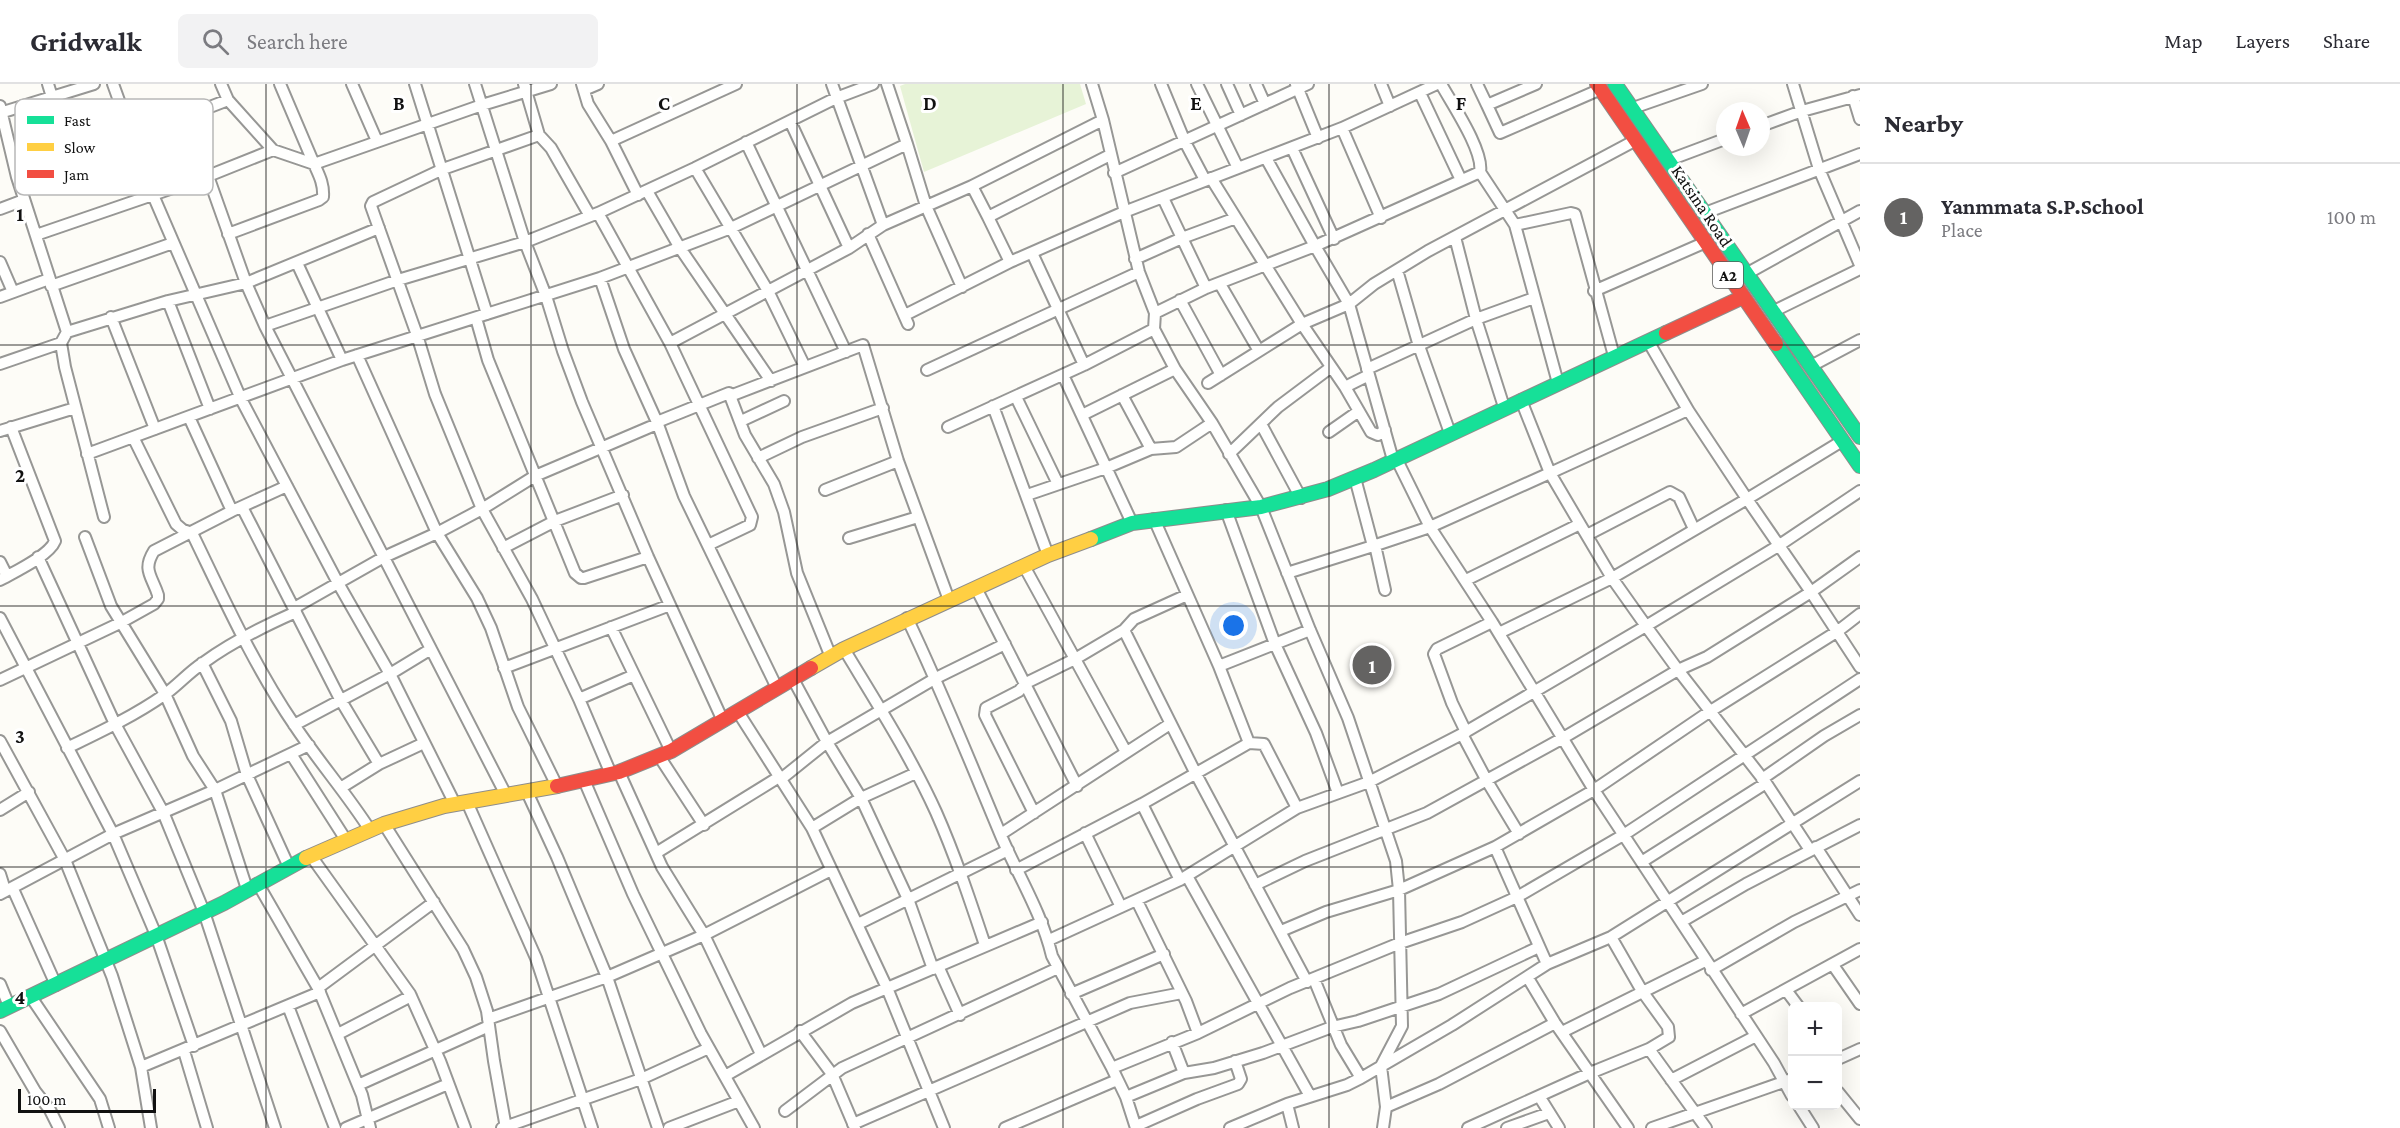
<!DOCTYPE html>
<html lang="en">
<head>
<meta charset="utf-8">
<style>
	body { margin:0; font-family:"Crimson Pro",serif; background:#f2f2f3; color:#2b2b33 }
	.controls { position:absolute; right:18px; bottom:18px; display:grid; overflow:hidden; border-radius:9px; box-shadow:0 6px 24px #0002 }
	.controls button { width:54px; height:54px; display:grid; place-items:center; padding:0; border:0; border-bottom:2px solid #e1e1e2; background:#fff; color:#2b2b33; font:30px sans-serif }
	.compass { position:absolute; left:1716px; top:18px; width:54px; height:54px; border-radius:50%; background:#fff; box-shadow:0 6px 24px #0002; rotate:358deg }
	.scale { position:absolute; left:18px; bottom:15px; width:138px; box-sizing:border-box; padding-left:6px; border:3px solid #111; border-top:0; font-size:16px; line-height:21px; white-space:nowrap; color:#111; -webkit-text-stroke:4px #fff; paint-order:stroke }
	.you { position:absolute; left:1234px; top:542px; width:21px; height:21px; margin:-15px; border:4px solid #fff; border-radius:50%; background:#1a73e8; box-shadow:0 0 0 9px #1a73e833 }
	.badge { display:grid; place-items:center; width:39px; height:39px; border-radius:50%; background:#646362; color:#fff; font-size:20px; font-weight:700 }
	.pin { position:absolute; translate:-50% -50%; border:3px solid #fff; box-shadow:0 2px 6px #0006 }
	.list { margin:0; padding:0; list-style:none }
	h2 { display:flex; justify-content:space-between; align-items:center; height:78px; margin:0; padding:0 24px; font-size:26px }
	h2 small { font-size:20px; font-weight:400; color:#7c7c81 }
	.list li { display:grid; grid-template-columns:39px 1fr auto; gap:18px; align-items:center; box-sizing:border-box; height:108px; padding:0 24px; border-top:2px solid #e1e1e2 }
	.list b { display:block; font-size:22px; white-space:nowrap }
	.list p { margin:0; font-size:20px; white-space:nowrap; color:#7c7c81 }
	.list em { font-size:20px; font-style:normal; color:#7c7c81 }
	.icon { flex:none; width:33px; height:33px; fill:none; stroke:currentColor; stroke-width:2; stroke-linecap:round; stroke-linejoin:round }
	.map { position:relative; flex:none; width:1860px; height:1044px; overflow:hidden }
	header { display:flex; align-items:center; gap:36px; box-sizing:border-box; height:84px; padding:0 30px; background:#fff; border-bottom:2px solid #e1e1e2 }
	header strong { font-size:28px }
	nav { display:flex; gap:33px; margin-inline-start:auto; font-size:21px }
	.search { width:420px; height:54px; background:#f2f2f3; display:flex; align-items:center; gap:15px; box-sizing:border-box; padding:0 21px; border-radius:9px; color:#7c7c81; font-size:22px }
	main { display:flex }
	aside { flex:1; background:#fff }
	.map>svg:first-child { display:block }
	.green { fill:#e7f3d7 }
	.lines { fill:none; stroke-linecap:round; stroke-linejoin:round }
	.street-casing { stroke:#979795; stroke-width:14 }
	.fast-casing { stroke:#8e8d8b; stroke-width:16 }
	.slow-casing { stroke:#8e8d8b; stroke-width:16 }
	.jam-casing { stroke:#8e8d8b; stroke-width:16 }
	.street { stroke:#fffffe; stroke-width:10 }
	.fast { stroke:#16e098; stroke-width:14 }
	.slow { stroke:#ffcf43; stroke-width:14 }
	.jam { stroke:#f24e42; stroke-width:14 }
	.grid { fill:none; stroke:#111; stroke-width:1.5; stroke-opacity:0.55 }
	.labels { text-anchor:middle; stroke-width:6; stroke-linejoin:round; paint-order:stroke }
	.shield { fill:#fff; stroke:#585858; stroke-width:1.5 }
	.shield-label { font-size:16px; font-weight:bold; fill:#111 }
	.street-label { font-size:18px; fill:#111; stroke:#fff }
	.key { fill:#fff; stroke:#b8b8b8; stroke-width:1.5 }
	.key-label { font-size:16px; fill:#111 }
	.grid-label { font-size:20px; text-anchor:middle; font-weight:bold; fill:#111; stroke:#fff; stroke-width:6; stroke-linejoin:round; paint-order:stroke }
</style>
</head>
<body>
<header>
<strong>Gridwalk</strong>
<div class="search"><svg class="icon" aria-label="search" viewBox="0 0 24 24"><circle cx="10" cy="10" r="6"/><path d="M15 15l6 6"/></svg>Search here</div>
<nav><a>Map</a><a>Layers</a><a>Share</a></nav>
</header>
<main>
<div class="map">
<svg width="1860" height="1044" viewBox="0 0 1860 1044">
	<rect width="100%" height="100%" fill="#fdfcf7"/>
	<path class="green" d="M905 0H1080L1086 20 924 88 900 2Z"/>
	<g class="lines">
		<defs>
			<path id="street" d="M48 0 52 13
				M113 0 153 111 241 315 338 499 390 590 455 720
				M221 0 228 16 273 66 314 80C319 91 324 100 323 113L319 116 228 150
				M280 0 314 80 482 21 551 0
				M352 0 377 57
				M415 0 487 230
				M475 0 525 158 546 212 563 267 582 318 648 473 723 637
				M524 0 539 51 551 64 590 132
				M582 0 588 20 611 57 638 111
				M832 0 883 141
				M1092 0 1103 36 1139 188 1155 229 1154 245 1175 285 1212 339 1261 423 1310 546 1348 634 1396 777 1399 806 1402 942 1381 982 1386 1023 1383 1044
				M1161 0 1185 58 1205 96
				M1197 0 1238 84
				M1227 0 1241 31
				M1256 0 1265 20
				M1296 0 1318 54
				M1381 0 1390 22
				M1441 0C1452 20 1484 67 1480 88
				M1477 0 1487 21
				M1536 0 1487 21 1500 49 1601 5
				M1793 0 1819 85 1860 181
				M584 6 598 0
				M1420 9 1461 96
				M1853 12 1860 35
				M0 22 17 93 67 248 61 259 65 283 104 433
				M1633 24 1702 0
				M0 29 94 0
				M1103 36 972 102 988 133 1110 71
				M790 37 849 164
				M1761 42 1802 27 1860 11
				M1342 44 1381 134
				M539 51 443 85 373 118 371 122 417 251 435 310 482 425 532 515 579 615 611 690
				M611 57 736 0
				M746 58 846 268
				M907 60 926 122 962 203
				M1292 64 1334 155
				M1266 74 1315 162 1480 88 1515 141 1571 129 1575 130 1614 272
				M1669 76 1725 55
				M695 84 768 207 805 283
				M1114 89 1308 0
				M17 93 132 53 228 16
				M647 107 680 164 771 297
				M0 125 24 116
				M598 129 670 259 752 433 750 441 708 461
				M1705 129 1860 70
				M988 133 1010 178 1124 128 1342 44 1437 0
				M1236 134 1182 154 1206 204 1315 162 1349 220 1374 200 1428 167 1636 56
				M1515 141 1558 299
				M379 144 246 199 265 242 506 711
				M868 150 908 240
				M36 151 208 92 273 66
				M1455 153 1476 235 1504 323
				M1032 169 1084 281 1154 245
				M1135 175 1182 154 1163 114
				M0 178 13 208
				M297 179 342 276
				M1397 186 1419 262 1450 349
				M1746 190 1860 127
				M600 194 624 265 657 338 684 412 777 604
				M1220 200 1259 267
				M51 202 173 159
				M1594 207 1706 158
				M0 213 49 195
				M1180 216 1221 291
				M168 217 210 325
				M1772 228 1860 185
				M1155 229 1206 204
				M905 231 1010 178
				M111 233 155 345
				M476 234 488 276 575 489 581 494H584L648 473
				M265 242 398 196 525 158 598 129 695 84 836 14 873 0
				M67 248 168 217 246 199 208 92
				M670 259 849 164 883 141 972 102
				M357 271 437 449 477 514 491 544 518 623 557 702
				M0 280 61 259
				M1811 282 1860 256
				M1367 285 1476 235 1534 214
				M927 286 1139 188
				M1063 291 1132 439
				M1208 299 1302 240 1211 94
				M1345 303 1369 291
				M1122 311 1151 365
				M730 312 863 261 898 377 949 516
				M1016 313 1058 400
				M993 322 1048 471
				M1688 326 1747 415 1842 357
				M1082 331 1175 285
				M189 333 232 427
				M741 337 784 317
				M657 338 729 309 745 351 774 400 784 428 797 489 831 573
				M1261 340 1301 414
				M948 343 1084 281
				M1385 346 1378 351 1371 348 1345 303 1302 240 1349 220C1364 272 1378 324 1393 376
				M0 347 75 324
				M1329 348 1359 327
				M133 353 176 440 183 446 192 449C224 515 254 582 295 642 319 678 347 710 370 746
				M87 370 342 276 600 194 731 144 907 60 887 0
				M1229 370 1278 323 1330 284
				M758 374 802 353 883 324
				M1396 374 1430 443 1550 389 1521 316
				M1355 394 1373 462 1430 443 1492 538 1437 565 1434 570 1452 619 1466 648
				M825 406 898 377
				M1027 411 1106 384 1151 365 1176 363 1212 339
				M242 423 340 615 379 680
				M1226 426 1275 560 1316 649 1338 709
				M1154 435 1219 582 1249 659
				M1587 451 1670 408 1679 413 1694 445
				M85 453 111 522 165 610 193 672 215 706 247 805
				M849 454 918 433
				M1375 461 1385 506
				M503 464 555 437 623 411
				M38 473 115 640 163 728 204 828 275 1044
				M1860 473 1811 508 1860 583
				M0 478 7 492
				M1024 482 1126 668
				M1287 489 1373 462
				M0 496C14 488 49 472 55 457L11 343
				M1466 496 1580 440 1550 389 1688 326 1648 257
				M976 504 1077 702
				M294 524 384 473 437 449 482 425 535 392 657 340
				M0 534 113 750 156 851 194 962
				M907 534C942 607 971 680 1002 754 1019 793 1042 830 1052 872L1112 984 1126 1013 1136 1044
				M1492 538 1594 706 1774 979 1792 1012
				M611 543 671 667
				M1124 546 1134 535 1187 511
				M1499 549 1612 494 1646 542 1778 462 1860 407
				M844 565C876 618 910 671 936 728 955 771 970 816 985 861
				M202 579 231 637 247 691 289 783
				M1219 582 1310 546
				M504 584 670 521
				M793 595 827 658 861 714 908 815 933 885
				M0 596 120 539 154 520 158 515V511C152 492 142 486 154 467L232 427 287 402
				M579 615 634 591
				M738 628 812 744 887 904 944 1044
				M294 641 390 590 431 565
				M1462 650 1487 697 1519 750
				M0 657 65 776 112 892 141 983 151 1044
				M67 664C100 648 134 632 164 611 178 601 189 588 203 579 232 558 264 542 296 528
				M291 670 346 756
				M659 672 704 741
				M619 688 662 783 704 851 761 970
				M781 695 827 658 936 594 1005 560
				M1762 695 1824 652 1860 631
				M584 696 633 810 701 950 754 1044
				M342 703 379 680 424 659
				M527 708 557 773 607 893 658 1044
				M467 718 536 874 592 1044
				M1142 720 1180 796
				M0 726 29 708
				M1034 729 985 631 986 624 1019 607 1026 599 1075 575 1124 546 1196 690 1307 898
				M384 740 463 865 476 893 487 927 494 977 506 1044
				M812 744 861 714 916 689
				M1085 749 1121 823
				M1001 750 1170 640
				M1495 763 1547 880
				M1816 763 1860 831
				M656 769 779 693
				M311 772 410 910 440 977 465 1044
				M1643 777 1766 699
				M1016 786 1142 720 1249 659 1264 660 1297 724
				M0 790 5 806 13 805 56 901
				M1187 792 1310 1012
				M258 800 318 904 362 1011 370 1044
				M1255 801 1305 777 1427 729 1563 654 1678 586 1766 699 1810 766
				M0 810 113 750 215 706 309 661
				M1137 817 1186 917 1198 949
				M1681 838 1746 800 1860 741
				M858 840 1008 766
				M1281 847 1326 828 1399 806 1495 763 1594 706 1709 628 1838 547 1860 530
				M1049 856 1180 796 1297 724 1369 698 1462 650 1646 542 1678 586 1707 573 1811 508 1747 415 1612 494 1580 440
				M1833 881 1860 920
				M938 882 960 931
				M1711 886 1794 838 1860 806
				M1528 894 1555 939 1628 1044
				M1314 895 1341 961 1361 994
				M0 900 9 922
				M318 904 434 818
				M1786 906 1798 922
				M1071 910 1164 870
				M31 913 100 1015 109 1044
				M288 922 335 1044
				M1741 930 1860 865
				M488 935 607 893 704 851 831 786
				M0 947 35 1007 50 1026 59 1044
				M800 947 832 990 855 1044
				M1562 948 1705 877
				M338 950 411 912
				M1172 958 1184 989
				M1649 965 1706 1044
				M184 967 207 1044
				M1838 975 1860 965
				M141 983 320 908
				M1112 984 1198 949 1290 904 1400 859 1462 838 1517 813 1625 750 1860 595
				M725 992 852 919 1042 838
				M1671 996 1756 952
				M358 1001 489 942
				M1838 1008 1860 1035
				M1539 1012 1559 1044
				M1126 1013 1184 989 1214 984 1263 969 1332 943 1358 937 1439 910 1539 863
				M1287 1020 1293 1044
				M1799 1022 1813 1044
				M1386 1023 1439 1000 1555 939
				M785 1027 842 984 1058 884
				M853 1040 1130 919 1182 909
				M1136 1042 1197 1015 1238 1000 1241 995 1235 977
				M346 1044 448 1000
				M502 1044 641 995 709 964
				M669 1044 739 1017
				M1005 1044 1117 996
				M1230 1044 1287 1020 1347 1001 1361 994 1452 941 1547 880 1611 853 1860 697
				M1468 1044 1590 989 1649 965 1669 953 1668 943 1642 907 1611 853
				M1507 1044 1549 1029
				M1652 1044 1792 995"/>
			<path id="fast" d="M1615 0 1860 353
				M1776 260 1860 382
				M1091 455 1132 439 1261 423 1328 405 1374 386 1666 249
				M0 927 224 819 306 774"/>
			<path id="slow" d="M811 584 844 565 1048 471 1091 455
				M306 774 384 740 444 722 557 702"/>
			<path id="jam" d="M1597 0 1776 260
				M1666 249 1743 213
				M557 702 619 688 671 667 811 584"/>
		</defs>
		<use href="#street" class="street-casing"/>
		<use href="#fast" class="fast-casing"/>
		<use href="#slow" class="slow-casing"/>
		<use href="#jam" class="jam-casing"/>
		<use href="#street" class="street"/>
		<use href="#fast" class="fast"/>
		<use href="#slow" class="slow"/>
		<use href="#jam" class="jam"/>
	</g>
	<path class="grid" d="M266 0V1044M531 0V1044M797 0V1044M1063 0V1044M1329 0V1044M1594 0V1044M0 261H1860M0 522H1860M0 783H1860"/>
	<g class="labels">
		<rect class="shield" x="1713" y="178" width="30" height="26" rx="4.5"/>
		<g class="shield-label">
			<text x="1728" y="197">A2</text>
		</g>
		<g class="street-label">
			<text transform="translate(1702 122) rotate(56)" y="6">Katsina Road</text>
		</g>
	</g>
	<rect x="15" y="15" width="198" height="96" rx="9" class="key"/>
	<rect x="27" y="32" width="27" height="8" fill="#16e098"/>
	<rect x="27" y="59" width="27" height="8" fill="#ffcf43"/>
	<rect x="27" y="86" width="27" height="8" fill="#f24e42"/>
	<g class="key-label">
		<text x="64" y="42">Fast</text>
		<text x="64" y="69">Slow</text>
		<text x="64" y="96">Jam</text>
	</g>
	<g class="grid-label">
		<text x="399" y="26">B</text>
		<text x="664" y="26">C</text>
		<text x="930" y="26">D</text>
		<text x="1196" y="26">E</text>
		<text x="1461" y="26">F</text>
		<text x="20" y="137">1</text>
		<text x="20" y="398">2</text>
		<text x="20" y="659">3</text>
		<text x="20" y="920">4</text>
	</g>
</svg>
<div class="controls">
<button>+</button>
<button>−</button>
</div>
<svg class="compass" viewBox="-18 -18 36 36"><path d="M0-13l5 13h-10z" fill="#e53935"/><path d="M0 13l5-13h-10z" fill="#7c7c81"/></svg>
<div class="scale">100 m</div>
<div class="you"></div>
<div class="pin badge" style="left:1372px;top:581px">1</div>
</div>
<aside>
<h2>Nearby<small></small></h2>
<ul class="list">
<li><span class="badge">1</span><div><b>Yanmmata S.P.School</b><p>Place</p></div><em>100 m</em></li>
</ul>
</aside>
</main>
</body>
</html>
